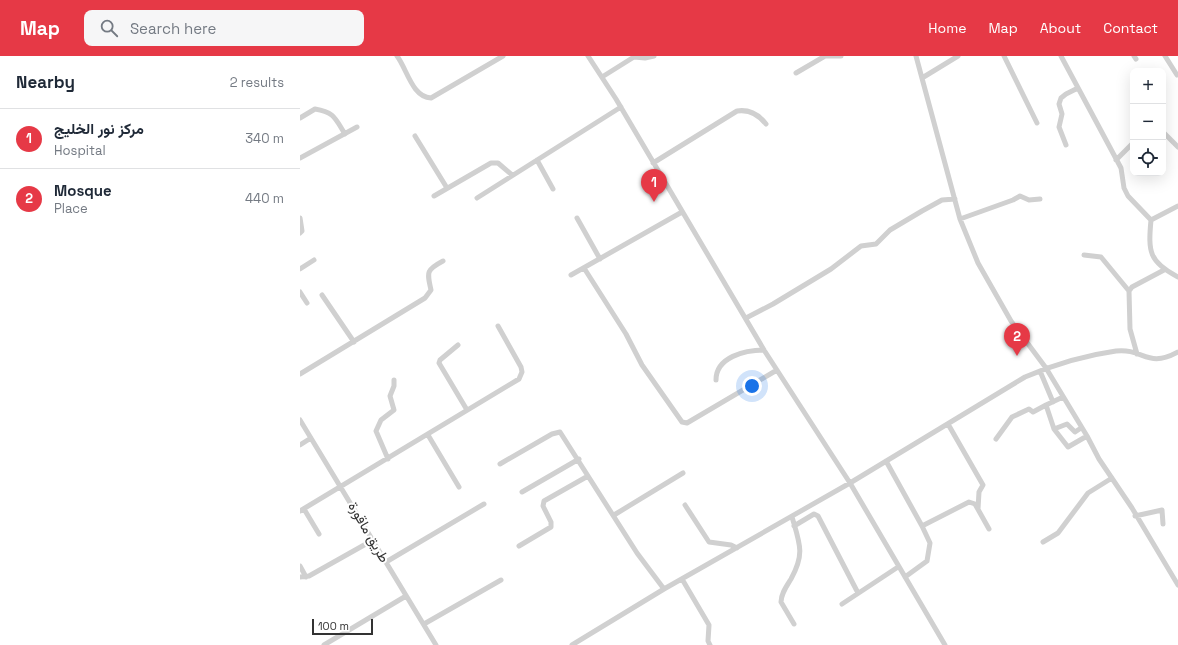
<!DOCTYPE html>
<html lang="en">
<head>
<meta charset="utf-8">
<style>
	body { margin:0; font-family:"Space Grotesk",Vazirmatn,sans-serif; background:#f6f6f7; color:#1f2937 }
	.controls { position:absolute; right:12px; top:12px; display:grid; overflow:hidden; border-radius:8px; box-shadow:0 4px 16px #0002 }
	.controls button { width:36px; height:36px; display:grid; place-items:center; padding:0; border:0; border-bottom:1px solid #e0e1e3; background:#fff; color:#1f2937; font:20px sans-serif }
	.scale { position:absolute; left:12px; bottom:10px; width:61px; box-sizing:border-box; padding-left:4px; border:2px solid #333; border-top:0; font-size:11px; line-height:14px; white-space:nowrap; color:#333; -webkit-text-stroke:3px #fff; paint-order:stroke }
	.you { position:absolute; left:452px; top:330px; width:14px; height:14px; margin:-10px; border:3px solid #fff; border-radius:50%; background:#1a73e8; box-shadow:0 0 0 6px #1a73e833 }
	.badge { display:grid; place-items:center; width:26px; height:26px; border-radius:50%; background:#e63946; color:#fff; font-size:13px; font-weight:700 }
	.pin { position:absolute; translate:-50% -33px; filter:drop-shadow(0 1px 2px #0008) }
	.pin::after { content:''; position:absolute; top:21px; width:14px; height:12px; background:inherit; clip-path:polygon(0 0,100% 0,50% 100%) }
	.list { margin:0; padding:0; list-style:none }
	h2 { display:flex; justify-content:space-between; align-items:center; height:52px; margin:0; padding:0 16px; font-size:17px }
	h2 small { font-size:13px; font-weight:400; color:#747a83 }
	.list li { display:grid; grid-template-columns:26px 1fr auto; gap:12px; align-items:center; box-sizing:border-box; height:60px; padding:0 16px; border-top:1px solid #e0e1e3 }
	.list b { display:block; font-size:15px; white-space:nowrap }
	.list p { margin:0; font-size:13px; white-space:nowrap; color:#747a83 }
	.list em { font-size:13px; font-style:normal; color:#747a83 }
	.icon { flex:none; width:22px; height:22px; fill:none; stroke:currentColor; stroke-width:2; stroke-linecap:round; stroke-linejoin:round }
	.map { position:relative; flex:none; width:878px; height:589px; overflow:hidden }
	header { display:flex; align-items:center; gap:24px; box-sizing:border-box; height:56px; padding:0 20px; background:#e63946; color:#fff }
	header strong { font-size:19px }
	nav { display:flex; gap:22px; margin-inline-start:auto; font-size:14px }
	.search { width:280px; height:36px; background:#f6f6f7; display:flex; align-items:center; gap:10px; box-sizing:border-box; padding:0 14px; border-radius:8px; color:#747a83; font-size:15px }
	main { display:flex }
	aside { flex:1; background:#fff }
	.map>svg:first-child { display:block }
	.lines { fill:none; stroke-linecap:round; stroke-linejoin:round }
	.minor { stroke:#d0d0d0; stroke-width:5 }
	.labels { text-anchor:middle; stroke-width:4; stroke-linejoin:round; paint-order:stroke }
	.street-label { font-size:14px; fill:#333; stroke:#fff }
</style>
</head>
<body>
<header>
<strong>Map</strong>
<div class="search"><svg class="icon" aria-label="search" viewBox="0 0 24 24"><circle cx="10" cy="10" r="6"/><path d="M15 15l6 6"/></svg>Search here</div>
<nav><a>Home</a><a>Map</a><a>About</a><a>Contact</a></nav>
</header>
<main>
<aside>
<h2>Nearby<small>2 results</small></h2>
<ul class="list">
<li><span class="badge">1</span><div><b>مركز نور الخليج</b><p>Hospital</p></div><em>340 m</em></li>
<li><span class="badge">2</span><div><b>Mosque</b><p>Place</p></div><em>440 m</em></li>
</ul>
</aside>
<div class="map">
<svg width="878" height="589" viewBox="0 0 878 589">
	<rect width="100%" height="100%" fill="#fff"/>
	<g class="lines">
		<path class="minor" d="M97 0C107 13 112 41 131 42L203 0
			M288 0 316 43 464 294 550 427 645 589
			M616 0 660 163 678 207 711 265 746 312 787 380 799 403 832 452 878 529
			M704 0 737 67
			M761 0 821 112 824 132 828 140 851 164 878 150
			M834 0 836 3
			M865 0 877 19
			M496 17 525 0H541
			M302 21 334 1 345 2 354 0
			M622 22 658 0
			M0 62 15 53C34 56 35 62 45 78
			M863 76 878 91
			M115 80 147 132
			M766 89 759 71 762 58 759 48 761 42 766 38 778 32
			M0 102 57 71
			M237 104 253 133
			M816 104 833 87
			M353 107 437 55C450 53 459 59 466 68
			M134 140 191 107H198L212 119
			M177 142 321 51
			M0 162 2 175 0 177
			M277 162 300 203
			M660 163 713 144 720 140 729 144 740 143
			M851 164C848 196 849 206 878 221
			M784 199 801 201 829 235
			M284 212 326 278 342 309 382 366 387 367 477 314
			M0 213 14 204
			M271 219 382 156
			M0 236 7 247
			M22 239 54 286
			M446 262 473 248 531 213 561 190 576 188 590 174 622 155 642 144 655 143
			M158 289 140 304 139 307 167 354
			M837 298 830 273 829 235 832 231 864 214
			M740 315 753 346
			M0 318 125 242 131 234C127 216 126 214 143 205
			M416 324C416 301 445 294 464 294
			M0 364 136 589
			M648 368 683 429 679 436 678 453
			M781 372 775 376 767 368 754 373 768 391 787 380
			M754 373 746 349 763 341
			M128 379 159 431
			M696 383 712 361 729 353 733 356 746 349
			M0 389 11 382
			M88 403 76 375 81 364 94 354 90 340 94 330V324
			M586 405 622 470 630 487 627 505 605 521
			M200 408 252 378 260 376 337 497 364 533
			M222 436 279 403
			M385 449 409 486 431 489 437 492
			M4 453 19 478
			M0 455 219 323 222 316 221 311 198 270
			M314 459 383 417
			M835 460 862 454 863 468
			M492 461C500 488 505 498 491 523 486 531 481 538 481 546L494 568
			M494 470 514 458 518 460 558 537
			M622 470 669 446 675 448 689 473
			M743 486 758 477 788 437 812 422
			M219 490 251 471V466L243 450 244 445 288 420
			M86 506 184 448
			M0 510 6 521
			M0 521 9 520 73 484
			M382 523 409 569 408 585 410 589
			M542 548 598 511
			M124 568 201 524
			M24 589 106 540
			M272 589 364 533 550 427 725 321C753 309 787 299 816 295 844 292 847 313 878 296"/>
	</g>
	<g class="labels">
		<g class="street-label">
			<text transform="translate(69 476) rotate(60)" y="5">طريق ماقورة</text>
		</g>
	</g>
</svg>
<div class="controls">
<button>+</button>
<button>−</button>
<button><svg class="icon" aria-label="locate" viewBox="0 0 24 24"><circle cx="12" cy="12" r="6"/><path d="M12 2v4M12 18v4M2 12h4M18 12h4"/></svg></button>
</div>
<div class="scale">100 m</div>
<div class="you"></div>
<div class="pin badge" style="left:354px;top:146px">1</div>
<div class="pin badge" style="left:717px;top:300px">2</div>
</div>
</main>
</body>
</html>
